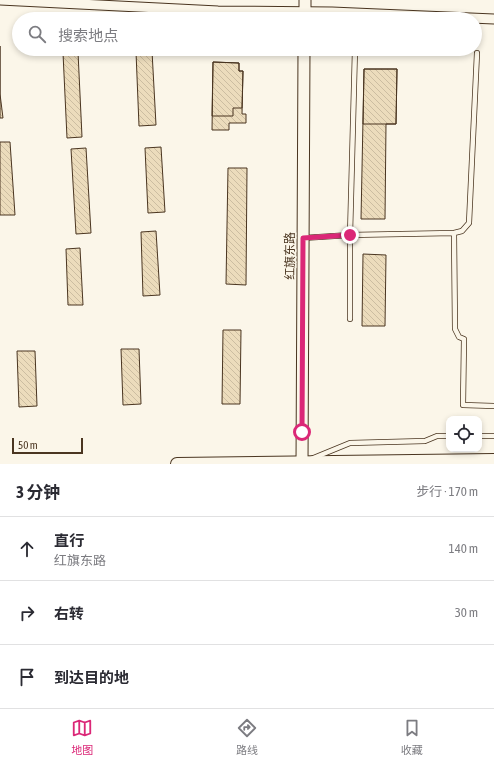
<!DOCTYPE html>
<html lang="zh">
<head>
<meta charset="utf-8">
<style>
	body { margin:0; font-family:"Asap Condensed","Noto Sans SC",sans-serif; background:#f2f2f3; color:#2b2b33 }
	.controls { position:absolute; right:12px; bottom:12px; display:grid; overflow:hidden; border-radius:8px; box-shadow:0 2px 6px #0003 }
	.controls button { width:36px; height:36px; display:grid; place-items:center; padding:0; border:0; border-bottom:1px solid #e1e1e2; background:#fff; color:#2b2b33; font:20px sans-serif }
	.scale { position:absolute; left:12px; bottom:10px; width:71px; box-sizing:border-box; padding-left:4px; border:2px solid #4a3520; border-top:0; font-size:11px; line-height:14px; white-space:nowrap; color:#4a3520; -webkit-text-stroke:3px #fbf6e9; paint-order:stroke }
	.stop { position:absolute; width:12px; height:12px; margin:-9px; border:3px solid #db2777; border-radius:50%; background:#fff }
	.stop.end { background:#db2777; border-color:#fff; box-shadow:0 1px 4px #0008 }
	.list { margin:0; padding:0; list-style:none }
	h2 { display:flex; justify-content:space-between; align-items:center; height:52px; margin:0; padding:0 16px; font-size:17px }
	h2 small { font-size:13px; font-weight:400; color:#7c7c81 }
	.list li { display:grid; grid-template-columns:26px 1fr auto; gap:12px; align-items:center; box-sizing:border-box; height:64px; padding:0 16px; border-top:1px solid #e1e1e2 }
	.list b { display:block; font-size:15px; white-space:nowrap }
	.list p { margin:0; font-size:13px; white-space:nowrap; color:#7c7c81 }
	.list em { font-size:13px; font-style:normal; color:#7c7c81 }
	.icon { flex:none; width:22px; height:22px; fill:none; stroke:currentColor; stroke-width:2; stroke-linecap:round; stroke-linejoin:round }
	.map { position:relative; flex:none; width:494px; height:464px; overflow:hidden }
	.search { position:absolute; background:#fff; box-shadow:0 2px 6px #0003; left:12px; right:12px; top:12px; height:44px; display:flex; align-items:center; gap:10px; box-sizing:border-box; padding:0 14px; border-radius:22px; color:#7c7c81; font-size:15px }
	.sheet { height:244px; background:#fff }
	nav { display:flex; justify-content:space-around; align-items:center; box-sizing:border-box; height:56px; border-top:1px solid #e1e1e2; background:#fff; font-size:11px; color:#7c7c81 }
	nav a { display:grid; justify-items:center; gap:2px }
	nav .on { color:#db2777 }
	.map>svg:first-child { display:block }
	.building { fill:url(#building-back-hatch); stroke:#4a3520 }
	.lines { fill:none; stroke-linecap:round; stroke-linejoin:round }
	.service-casing { stroke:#4a3520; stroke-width:6 }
	.minor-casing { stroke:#4a3520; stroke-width:11 }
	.tertiary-casing { stroke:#4a3520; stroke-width:13 }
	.secondary-casing { stroke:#4a3520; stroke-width:14 }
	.service { stroke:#fbf6e9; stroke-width:4.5 }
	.minor { stroke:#fbf6e9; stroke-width:9 }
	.tertiary { stroke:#fbf6e9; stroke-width:11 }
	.secondary { stroke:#fbf6e9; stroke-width:12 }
	.route { stroke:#db2777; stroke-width:5 }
	.labels { text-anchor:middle; stroke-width:3; stroke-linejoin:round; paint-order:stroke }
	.street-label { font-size:12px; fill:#4a3520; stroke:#fbf6e9 }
</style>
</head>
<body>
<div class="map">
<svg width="494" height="464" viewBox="0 0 494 464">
	<defs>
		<pattern id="building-back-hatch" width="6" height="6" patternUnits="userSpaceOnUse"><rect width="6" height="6" fill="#ecdcbc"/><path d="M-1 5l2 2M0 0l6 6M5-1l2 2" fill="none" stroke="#ccbda1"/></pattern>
	</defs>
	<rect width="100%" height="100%" fill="#fbf6e9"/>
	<path class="building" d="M0 46V94L3 118H0Z
		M152 51 156 125 139 126 136 52Z
		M78 52 82 137 67 138 63 53Z
		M213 62 239 63V71H243L242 108H233V116H212Z
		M213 62 239 63V71H243L242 114H246V123H229V130H212Z
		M364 69H397L396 124H386L385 219H361Z
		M364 69H397L396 124H363Z
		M0 142H10L15 215H0Z
		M161 147 165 212 148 213 145 148Z
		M86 148 91 233 76 234 71 149Z
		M228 168H247L246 285 226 284Z
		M156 231 160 295 143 296 141 232Z
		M80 248 83 305H68L66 249Z
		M363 254 386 255 385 326H362Z
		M223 330H241L240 404H222Z
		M121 349H139L141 404 123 405Z
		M17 351H35L37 406 19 407Z"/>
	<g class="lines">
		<defs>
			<path id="service" d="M454 233 455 329 459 337 464 339 463 405 494 406
				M303 238 350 235 454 233 462 231 469 223 477 53
				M350 319V235L355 49
				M479 436H494
				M311 459 350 443 425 441 437 436H449"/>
			<path id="minor" d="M0 0 218 11 332 12 494 19"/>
			<path id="tertiary" d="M305 0V19
				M302 464 304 49"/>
			<path id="secondary" d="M177 464 494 460"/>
		</defs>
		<use href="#service" class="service-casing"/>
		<use href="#minor" class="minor-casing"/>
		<use href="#tertiary" class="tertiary-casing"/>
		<use href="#secondary" class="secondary-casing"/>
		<use href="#service" class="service"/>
		<use href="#minor" class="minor"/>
		<use href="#tertiary" class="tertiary"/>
		<use href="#secondary" class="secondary"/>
	</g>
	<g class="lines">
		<path class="route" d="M302 432 303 238 350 235"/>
	</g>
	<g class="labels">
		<g class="street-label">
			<text transform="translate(290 256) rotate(-90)" y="4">红旗东路</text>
		</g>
	</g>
</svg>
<div class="controls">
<button><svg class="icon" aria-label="locate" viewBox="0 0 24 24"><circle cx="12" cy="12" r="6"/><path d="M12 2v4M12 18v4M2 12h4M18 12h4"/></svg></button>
</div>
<div class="scale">50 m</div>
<div class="stop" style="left:302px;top:432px"></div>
<div class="stop end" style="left:350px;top:235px"></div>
<div class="search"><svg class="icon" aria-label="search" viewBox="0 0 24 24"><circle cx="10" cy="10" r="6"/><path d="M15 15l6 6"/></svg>搜索地点</div>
</div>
<section class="sheet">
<h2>3 分钟<small>步行 · 170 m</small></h2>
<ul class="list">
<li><svg class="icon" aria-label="ahead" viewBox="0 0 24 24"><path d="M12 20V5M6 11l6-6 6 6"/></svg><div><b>直行</b><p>红旗东路</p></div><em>140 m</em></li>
<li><svg class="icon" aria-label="right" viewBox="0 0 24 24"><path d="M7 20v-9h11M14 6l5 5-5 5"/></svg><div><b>右转</b></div><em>30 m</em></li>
<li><svg class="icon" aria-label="arrive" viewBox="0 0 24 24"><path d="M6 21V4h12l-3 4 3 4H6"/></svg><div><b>到达目的地</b></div></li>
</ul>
</section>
<nav>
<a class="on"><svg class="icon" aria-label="map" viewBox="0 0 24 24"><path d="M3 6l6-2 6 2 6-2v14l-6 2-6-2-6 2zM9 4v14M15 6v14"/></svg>地图</a>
<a><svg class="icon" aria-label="directions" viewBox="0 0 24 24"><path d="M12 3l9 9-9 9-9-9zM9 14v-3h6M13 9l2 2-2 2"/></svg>路线</a>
<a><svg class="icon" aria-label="saved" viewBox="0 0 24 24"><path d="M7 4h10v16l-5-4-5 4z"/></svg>收藏</a>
</nav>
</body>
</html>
